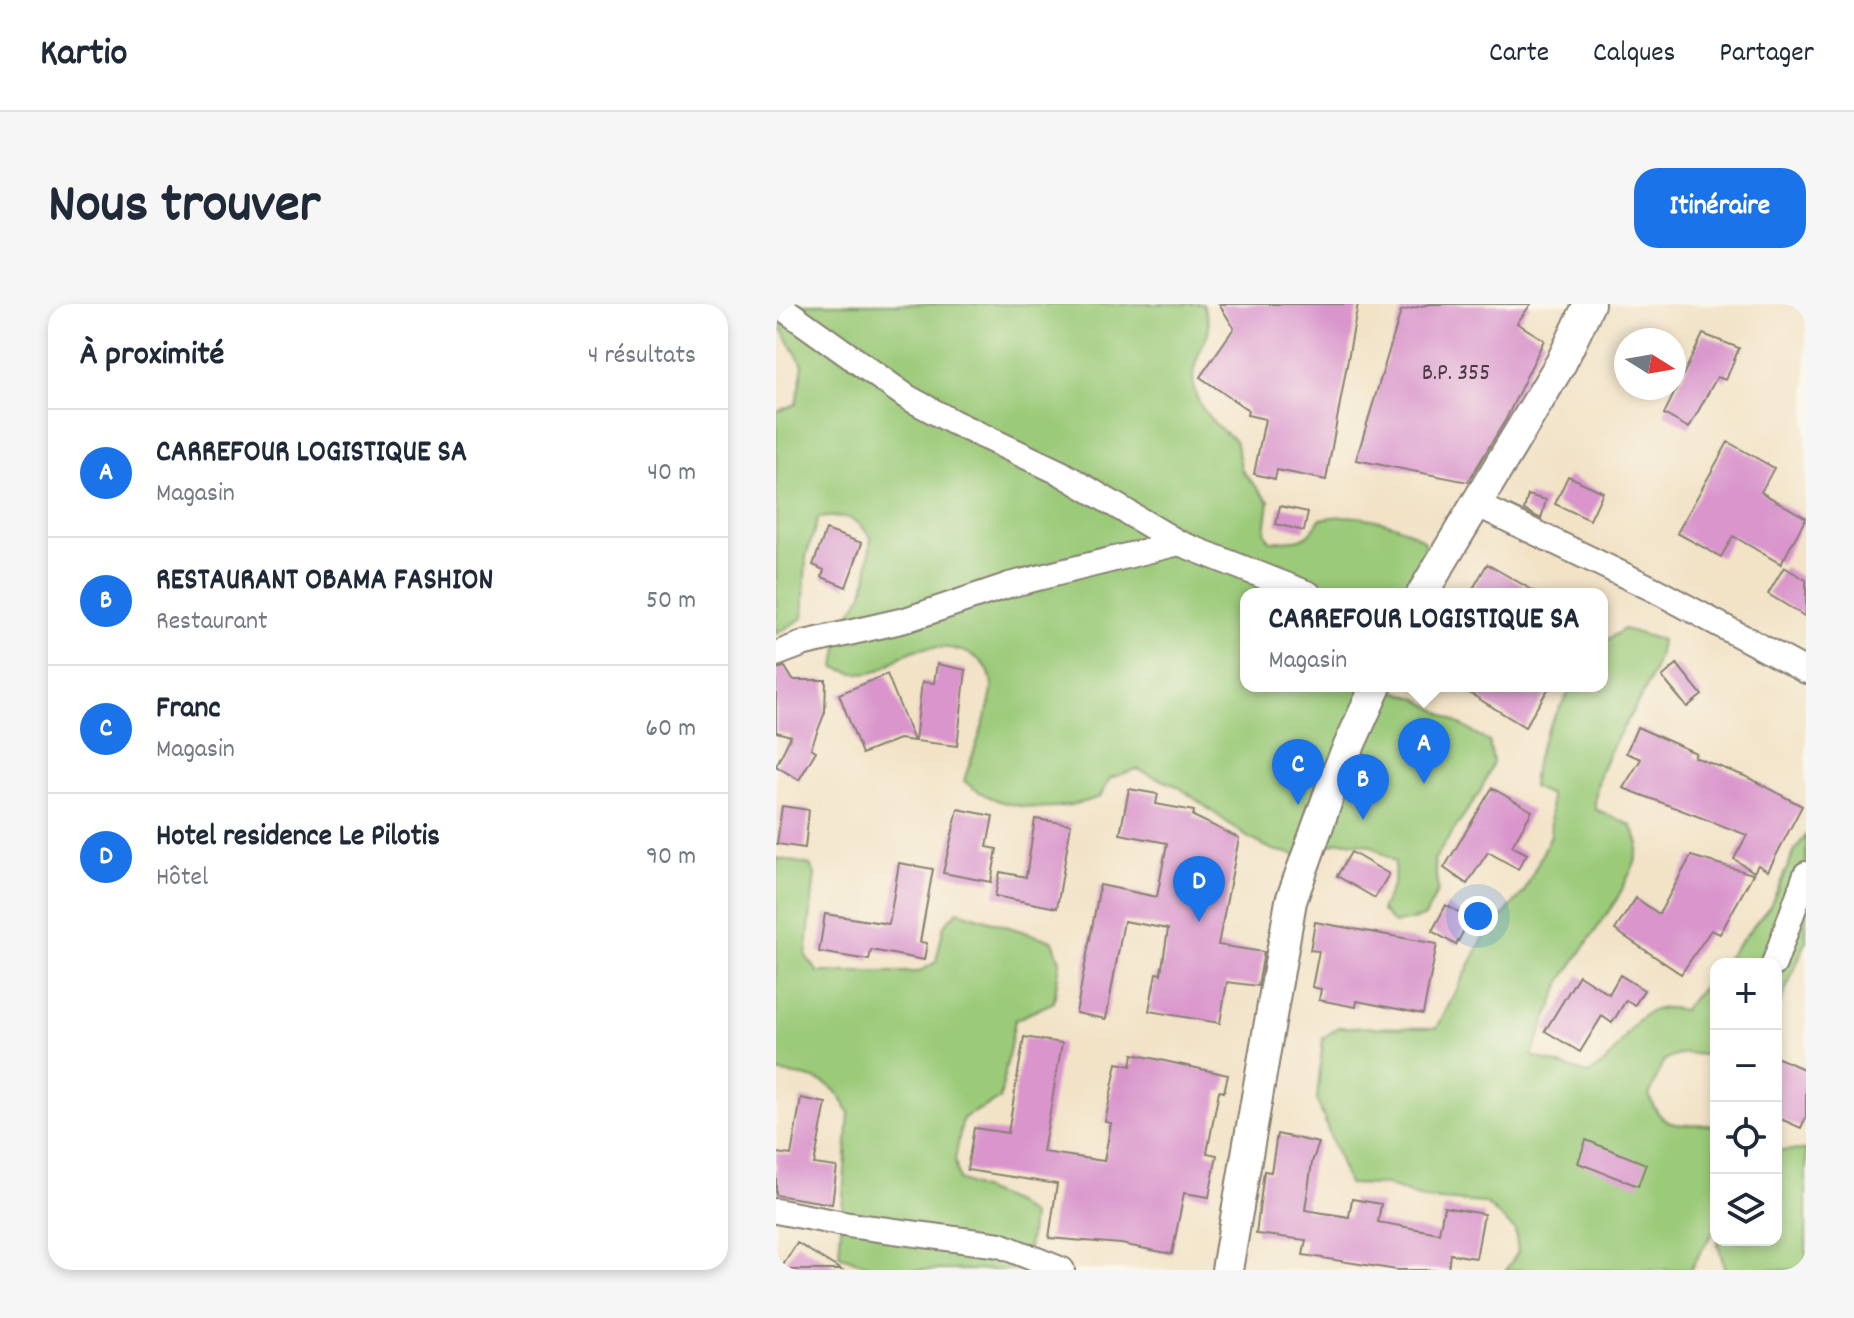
<!DOCTYPE html>
<html lang="fr">
<head>
<meta charset="utf-8">
<style>
	body { margin:0; font-family:Dekko,sans-serif; background:#f6f6f7; color:#1f2937 }
	.controls { position:absolute; right:24px; bottom:24px; display:grid; overflow:hidden; border-radius:16px; box-shadow:0 4px 12px #0003 }
	.controls button { width:72px; height:72px; display:grid; place-items:center; padding:0; border:0; border-bottom:2px solid #e0e1e3; background:#fff; color:#1f2937; font:40px sans-serif }
	.compass { position:absolute; left:838px; top:24px; width:72px; height:72px; border-radius:50%; background:#fff; box-shadow:0 4px 12px #0003; rotate:101deg }
	.you { position:absolute; left:702px; top:612px; width:28px; height:28px; margin:-20px; border:6px solid #fff; border-radius:50%; background:#1a73e8; box-shadow:0 0 0 12px #1a73e833 }
	.badge { display:grid; place-items:center; width:52px; height:52px; border-radius:50%; background:#1a73e8; color:#fff; font-size:26px; font-weight:700 }
	.pin { position:absolute; translate:-50% -66px; filter:drop-shadow(0 2px 4px #0008) }
	.pin::after { content:''; position:absolute; top:42px; width:28px; height:24px; background:inherit; clip-path:polygon(0 0,100% 0,50% 100%) }
	.popup { position:absolute; left:464px; top:284px; width:368px; height:104px; box-sizing:border-box; display:grid; place-content:center; border-radius:16px; background:#fff; filter:drop-shadow(0 2px 6px #0005); font-size:26px; white-space:nowrap; color:#747a83 }
	.popup b { font-size:30px; color:#1f2937 }
	.popup::after { content:''; position:absolute; left:50%; top:100%; margin-left:-16px; border:16px solid transparent; border-top-color:#fff }
	.list { margin:0; padding:0; list-style:none }
	h2 { display:flex; justify-content:space-between; align-items:center; height:104px; margin:0; padding:0 32px; font-size:34px }
	h2 small { font-size:26px; font-weight:400; color:#747a83 }
	.list li { display:grid; grid-template-columns:52px 1fr auto; gap:24px; align-items:center; box-sizing:border-box; height:128px; padding:0 32px; border-top:2px solid #e0e1e3 }
	.list b { display:block; font-size:30px; white-space:nowrap }
	.list p { margin:0; font-size:26px; white-space:nowrap; color:#747a83 }
	.list em { font-size:26px; font-style:normal; color:#747a83 }
	.icon { flex:none; width:44px; height:44px; fill:none; stroke:currentColor; stroke-width:2; stroke-linecap:round; stroke-linejoin:round }
	.map { position:relative; flex:none; width:1030px; height:966px; overflow:hidden; border-radius:24px }
	header { display:flex; align-items:center; gap:48px; box-sizing:border-box; height:112px; padding:0 40px; background:#fff; border-bottom:2px solid #e0e1e3 }
	header strong { font-size:38px }
	nav { display:flex; gap:44px; margin-inline-start:auto; font-size:28px }
	.intro { display:flex; align-items:center; justify-content:space-between; box-sizing:border-box; height:192px; padding:0 48px }
	h1 { margin:0; font-size:56px }
	.button { padding:20px 36px; border-radius:24px; background:#1a73e8; color:#fff; font-size:28px; font-weight:700 }
	main { display:flex; gap:48px; padding:0 48px }
	aside { flex:1; background:#fff; border-radius:24px; box-shadow:0 4px 12px #0003 }
	.map>svg:first-child { display:block }
	.green { fill:#9bca79; stroke:#5c734a; stroke-width:2 }
	.building { fill:#d995cc }
	.lines { fill:none; stroke-linecap:round; stroke-linejoin:round }
	.minor-casing { stroke:#878072; stroke-width:28 }
	.tertiary-casing { stroke:#878072; stroke-width:34 }
	.minor { stroke:#fff; stroke-width:24 }
	.tertiary { stroke:#fff; stroke-width:30 }
	.labels { text-anchor:middle; stroke-width:6; stroke-linejoin:round; paint-order:stroke }
	.number-label { font-size:24px; fill:#4b3a48 }
</style>
</head>
<body>
<header>
<strong>Kartio</strong>
<nav><a>Carte</a><a>Calques</a><a>Partager</a></nav>
</header>
<div class="intro"><h1>Nous trouver</h1><a class="button">Itinéraire</a></div>
<main>
<aside>
<h2>À proximité<small>4 résultats</small></h2>
<ul class="list">
<li><span class="badge">A</span><div><b>CARREFOUR LOGISTIQUE SA</b><p>Magasin</p></div><em>40 m</em></li>
<li><span class="badge">B</span><div><b>RESTAURANT OBAMA FASHION</b><p>Restaurant</p></div><em>50 m</em></li>
<li><span class="badge">C</span><div><b>Franc</b><p>Magasin</p></div><em>60 m</em></li>
<li><span class="badge">D</span><div><b>Hotel residence Le Pilotis</b><p>Hôtel</p></div><em>90 m</em></li>
</ul>
</aside>
<div class="map">
<svg width="1030" height="966" viewBox="0 0 1030 966">
	<rect width="100%" height="100%" fill="#fbf7ec"/>
	<filter id="ink" filterUnits="userSpaceOnUse"><feTurbulence type="fractalNoise" baseFrequency=".0125" numOctaves="2"/><feDisplacementMap in="SourceGraphic" scale="16" xChannelSelector="R" yChannelSelector="G"/><feConvolveMatrix kernelMatrix="1 2 1 2 8 2 1 2 1" color-interpolation-filters="sRGB"/></filter>
	<filter id="wash" filterUnits="userSpaceOnUse"><feTurbulence type="fractalNoise" baseFrequency=".006" numOctaves="4" result="noise"/><feDisplacementMap in="SourceGraphic" scale="32" xChannelSelector="R" yChannelSelector="G"/><feGaussianBlur stdDeviation="1.8" result="paint"/><feColorMatrix in="noise" values="0 0 0 0 0 0 0 0 0 0 0 0 0 0 0 0 0 1.4 0 .05"/><feComposite in="paint" operator="in"/></filter>
	<g filter="url(#wash)">
		<rect width="100%" height="100%" fill="#f2e3c7"/>
		<path class="green" d="M6 0H427C440 34 428 30 420 58 409 92 433 118 459 136L466 167 493 197 489 228 494 237C522 236 529 240 544 215 576 207 623 217 649 238V258L632 290H563L510 284 499 290H470V382H605L642 395 713 438 717 458 705 486 658 556 662 586 649 613 618 620 605 606 618 579 619 558 594 541 564 537 526 552 497 546 471 533 403 483 361 465 334 474 324 493C279 509 226 509 188 477 194 456 217 400 216 382 215 344 160 336 132 349 119 354 108 367 94 369 81 371 72 368 59 363L65 324 86 291 91 273 95 233C78 211 70 211 42 214L30 253 27 314 0 330V108L20 100 27 61 6 26Z
			M848 325 885 336C879 398 817 443 819 505L855 521 863 539 859 559 841 595 786 676 756 752 812 770C856 748 851 693 907 706L940 667V752L908 749 888 756 873 792C890 834 906 815 940 822V931L938 926 914 966H730L742 948 739 926 709 899 648 895 611 881 572 880 541 796 547 734 563 723 661 724 708 633 748 588 775 531 774 491 756 483C758 444 777 414 797 382H826V339Z
			M1030 531V638L1000 709V660H946L994 602 1019 546Z
			M0 554 34 561 39 570 30 652 42 668H142L160 658 168 621 182 607 277 637 284 657 278 698 239 716 224 795 187 814 179 856 183 876 239 899 256 912 250 966H104L63 951 73 809C57 772 36 774 0 768Z
			M1030 846V960L1021 966H949L941 936H1000V847Z"/>
		<g id="blocks">
			<path class="building" d="M443 0H582L550 176 501 166 499 175 478 170 489 115 471 111 472 106 424 73 458 24Z
				M654 0H755L741 19 768 36 730 115 692 178 580 156 625 7Z
				M927 30 963 44 950 76 941 73 913 124 888 110Z
				M952 138 998 164 985 188 1030 214 1005 260 957 232 945 253 901 229Z
				M792 172 827 188 814 216 779 200Z
				M752 191 770 196 765 215 748 206Z
				M504 202 532 208 528 227 500 220Z
				M50 226 86 239 70 283 46 273 48 266 37 261Z
				M711 260 763 290H694Z
				M1008 263 1030 276V313L992 290Z
				M161 360 190 366 181 442 139 437 146 378 158 379Z
				M901 360 926 391 911 403 886 373Z
				M9 363 17 376H50L49 408 35 444 40 447 23 476 0 462 15 432 0 428V365Z
				M111 370 138 437 123 435 86 450 63 390Z
				M682 382H774L749 423Z
				M861 423 920 449 918 453 971 473 1026 502 992 567 982 561 978 568 958 555 971 531 847 484 865 455 850 449Z
				M716 484 756 507 736 542 751 550 742 565 712 548 691 580 668 564Z
				M353 485 382 490 380 500 418 507 417 512 463 534 442 641 488 648 482 682 451 678 444 719 373 707 380 669 385 670 392 625 348 617 330 715 300 709 324 581 381 593 391 539 344 530Z
				M6 502 33 506 29 544 1 540Z
				M182 505 217 512 211 543 221 545 215 578 167 569Z
				M259 515 295 520 281 604 219 592 224 568 250 573Z
				M575 548 613 570 599 594 561 572Z
				M915 552 977 570 944 630 935 626 905 670 839 626 860 594 883 610Z
				M123 559 157 565 144 638 151 639 148 656 95 646 93 656 43 648 49 610 113 620Z
				M670 601 694 615 680 641 656 627Z
				M539 618 661 640 647 710 581 697 580 703 543 696 545 685 536 683 543 647 534 646Z
				M803 671 833 690 844 671 868 686 859 701 850 696 836 719 826 712 804 748 769 727Z
				M248 733 286 739 267 848 328 857 335 819 329 818 341 759 355 762 357 750 452 771 448 788 443 787 431 849 441 851 433 893 408 889 396 950 345 940 273 934 281 880 191 866 198 824 232 829Z
				M1000 753 1030 766V813L1025 824 1000 813Z
				M25 794 50 799 38 860 61 863 56 900 0 891V849L15 851Z
				M501 830 543 839 536 858 529 906 573 913 576 895 605 900 602 918 663 929 668 903 708 910 700 954 674 950 672 966H621L527 951 530 936 480 930 488 867 495 868Z
				M810 836 870 860 862 882 802 859Z
				M21 939 65 966H4Z"/>
		</g>
	</g>
	<g filter="url(#ink)">
		<use href="#blocks" fill-opacity="0" stroke="#878072" stroke-width="2"/>
		<g class="lines">
			<defs>
				<path id="minor" d="M1 0 131 93 177 118 285 169 403 239 533 290
					M700 200 879 286 1030 367
					M0 350 29 339 129 316 233 281 403 239
					M998 660 1030 570
					M0 907 73 921 224 941 286 966"/>
				<path id="tertiary" d="M646 290 785 59 813 0
					M451 966 515 597 560 471 600 382"/>
			</defs>
			<use href="#minor" class="minor-casing"/>
			<use href="#tertiary" class="tertiary-casing"/>
			<use href="#minor" class="minor"/>
			<use href="#tertiary" class="tertiary"/>
		</g>
	</g>
	<g class="labels">
		<g class="number-label">
			<text x="680" y="75">B.P. 355</text>
		</g>
	</g>
</svg>
<div class="controls">
<button>+</button>
<button>−</button>
<button><svg class="icon" aria-label="locate" viewBox="0 0 24 24"><circle cx="12" cy="12" r="6"/><path d="M12 2v4M12 18v4M2 12h4M18 12h4"/></svg></button>
<button><svg class="icon" aria-label="layers" viewBox="0 0 24 24"><path d="M12 4l9 5-9 5-9-5zM3 14l9 5 9-5"/></svg></button>
</div>
<svg class="compass" viewBox="-18 -18 36 36"><path d="M0-13l5 13h-10z" fill="#e53935"/><path d="M0 13l5-13h-10z" fill="#747a83"/></svg>
<div class="you"></div>
<div class="pin badge" style="left:648px;top:480px">A</div>
<div class="popup"><b>CARREFOUR LOGISTIQUE SA</b>Magasin</div>
<div class="pin badge" style="left:587px;top:516px">B</div>
<div class="pin badge" style="left:522px;top:501px">C</div>
<div class="pin badge" style="left:423px;top:618px">D</div>
</div>
</main>
</body>
</html>
